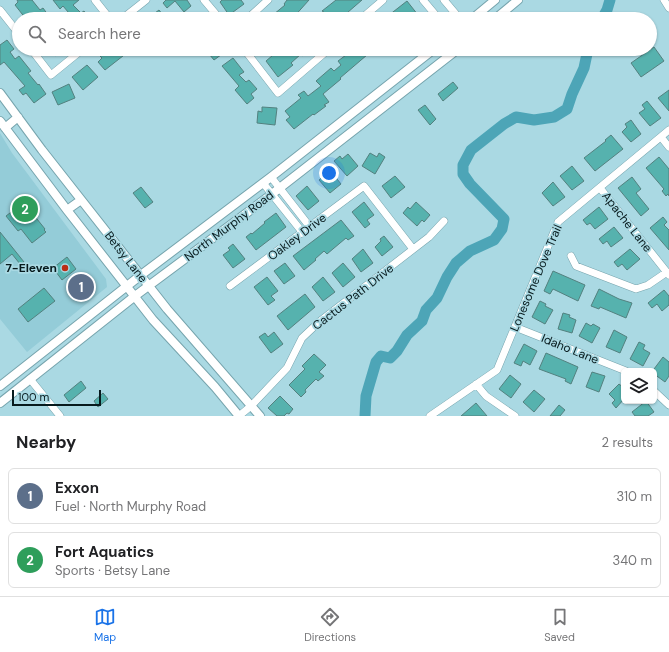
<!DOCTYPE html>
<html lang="en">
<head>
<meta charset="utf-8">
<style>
	body { margin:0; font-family:"DM Sans",sans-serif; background:#f6f6f6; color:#202124 }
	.controls { position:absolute; right:12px; bottom:12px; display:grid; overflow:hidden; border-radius:6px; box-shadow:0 1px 3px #0004 }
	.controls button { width:36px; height:36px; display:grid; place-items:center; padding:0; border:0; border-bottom:1px solid #e0e0e0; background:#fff; color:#202124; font:20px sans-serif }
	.scale { position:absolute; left:12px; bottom:10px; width:89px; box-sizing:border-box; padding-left:4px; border:2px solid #071a1d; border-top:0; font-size:11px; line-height:14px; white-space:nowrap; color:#071a1d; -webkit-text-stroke:3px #aad9e3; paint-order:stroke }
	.you { position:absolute; left:329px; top:173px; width:14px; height:14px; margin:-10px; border:3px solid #fff; border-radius:50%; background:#1a73e8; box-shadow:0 0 0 6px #1a73e833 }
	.badge { display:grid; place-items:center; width:26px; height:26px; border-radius:50%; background:#1a73e8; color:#fff; font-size:13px; font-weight:700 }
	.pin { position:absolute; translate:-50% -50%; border:2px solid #fff; box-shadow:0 1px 4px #0006 }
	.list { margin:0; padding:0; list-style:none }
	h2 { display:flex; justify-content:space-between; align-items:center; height:52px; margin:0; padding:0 16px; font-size:17px }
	h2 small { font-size:13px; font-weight:400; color:#757577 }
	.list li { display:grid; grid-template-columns:26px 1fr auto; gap:12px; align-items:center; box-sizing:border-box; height:56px; margin:0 8px 8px; padding:0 8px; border:1px solid #e0e0e0; border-radius:6px }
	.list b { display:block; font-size:15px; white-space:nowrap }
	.list p { margin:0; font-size:13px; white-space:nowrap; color:#757577 }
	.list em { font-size:13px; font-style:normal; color:#757577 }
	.icon { flex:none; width:22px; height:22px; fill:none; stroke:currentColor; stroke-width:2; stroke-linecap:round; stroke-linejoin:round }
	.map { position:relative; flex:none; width:669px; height:416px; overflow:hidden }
	.search { position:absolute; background:#fff; box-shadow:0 1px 3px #0004; left:12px; right:12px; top:12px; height:44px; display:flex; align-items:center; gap:10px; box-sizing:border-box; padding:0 14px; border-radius:22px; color:#757577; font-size:15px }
	.sheet { height:180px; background:#fff }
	nav { display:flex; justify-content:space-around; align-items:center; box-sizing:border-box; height:56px; border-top:1px solid #e0e0e0; background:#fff; font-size:11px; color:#757577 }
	nav a { display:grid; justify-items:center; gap:2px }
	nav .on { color:#1a73e8 }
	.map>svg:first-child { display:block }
	.built { fill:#94ccd8 }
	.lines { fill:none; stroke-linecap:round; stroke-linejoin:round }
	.river { stroke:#4da5b7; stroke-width:11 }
	.building { fill:#56b2ae; stroke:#53817f }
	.minor-casing { stroke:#76a4ad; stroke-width:8 }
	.major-casing { stroke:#76a4ad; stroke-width:10 }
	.minor { stroke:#fff; stroke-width:7 }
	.major { stroke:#fff; stroke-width:8 }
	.poi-dot { fill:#ba2e15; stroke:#aad9e3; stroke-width:1.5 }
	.labels { text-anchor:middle; stroke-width:3.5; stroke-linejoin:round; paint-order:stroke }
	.street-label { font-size:12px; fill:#071a1d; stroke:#aad9e3 }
	.poi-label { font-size:12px; font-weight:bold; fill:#071a1d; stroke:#aad9e3; text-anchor:end }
</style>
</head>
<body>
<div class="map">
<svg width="669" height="416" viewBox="0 0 669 416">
	<rect width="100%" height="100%" fill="#aad9e3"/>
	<path class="built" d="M0 133 12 153 106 279 107 287 27 352 0 319Z"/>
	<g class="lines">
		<path class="river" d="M602 19 607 10 610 0
			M365 416 366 396 376 362 381 356 390 358 397 351 407 335 422 321 426 310 437 298 447 277 456 263 470 251 494 240 502 229 504 219 470 184 463 174V165L471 150 504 124 516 117 534 120 554 117 567 109 572 94 584 68 588 49"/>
	</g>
	<path class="building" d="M17 0H32L40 10 43 8 51 19H26L15 5 18 2Z
		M53 0H79L73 5 81 13 84 11 90 19H74L63 6 60 9Z
		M166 0H187L191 6 184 12 175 1 167 8 163 3Z
		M222 0H241L244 4 229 15 220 2Z
		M287 0H309L292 19H268L285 5 284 4Z
		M336 0H362L340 19H315L324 12 322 11Z
		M407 1 418 15 413 19H384Z
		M159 10 166 19H147Z
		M7 40 14 49 10 52 15 59 19 56 31 71 28 73 38 85 39 84 46 94 34 103 26 93 23 95 19 90 25 86 4 62 0 65V45Z
		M654 47 664 61 641 77 631 63Z
		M49 49H63L55 56Z
		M106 49H137L130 54 128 52 105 70 98 62 102 58 99 55Z
		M205 49H229L214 60Z
		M280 49H310L302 56 301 54 291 63 293 65 278 77 266 61Z
		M358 49H374L340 78 341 79 323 94 329 102 324 105 326 106 314 115 313 114 294 129 286 120 290 117 285 111 301 98 298 95 304 91 308 96 321 86 316 81 331 68 334 71 341 65 338 61 350 52 352 54Z
		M233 58 244 72 239 75 246 82 249 80 257 89 251 94 254 98 247 104 235 90 239 86 222 66Z
		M87 65 98 77 83 90 72 77Z
		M453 82 458 88 443 101 438 94Z
		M69 84 75 98 58 105 52 92Z
		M669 90V111L658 98Z
		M647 101 661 118 650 126 639 113 645 109 642 105Z
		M425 105 436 119 430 125 418 110Z
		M262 107 277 108 275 125 257 123 258 111 262 112Z
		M631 120 641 134 631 142 622 132 627 127 625 124Z
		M611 135 623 149 595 171 584 158 606 141 605 140Z
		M370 153 377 157 379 153 385 157 375 174 362 166Z
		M348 154 358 166 347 176 334 161 340 156 342 159Z
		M659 157 669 169V196L668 194 666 196 662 191 664 189 646 168Z
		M572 166 584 181 572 190 560 176Z
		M330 170 341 184 330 193 319 180Z
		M395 176 405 187 391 198 382 186Z
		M632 177 641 189 636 193 649 209 641 216 618 188Z
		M553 182 565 197 553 206 542 193Z
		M307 186 319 201 308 210 296 196Z
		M141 187 153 202 145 208 133 193Z
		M364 202 374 215 367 220 370 224 365 228 352 212Z
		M416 202 430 215 424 222 422 220 417 226 403 213 408 207 410 209Z
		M23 203 24 205 25 204 45 229 44 230 46 232 32 243 21 229 18 231 6 216Z
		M599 207 608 219 595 229 590 223 587 225 583 220Z
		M276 213 286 227 256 250 246 237 251 233 252 234 265 223 264 222Z
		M663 217 667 222 664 225 669 230V250L650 228Z
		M341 220 354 236 348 240 346 238 327 254 324 251 315 259 316 260 304 270 293 256Z
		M614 227 623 238 611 247 607 241 603 244 599 239Z
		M0 232 24 262 20 264 12 254 0 264Z
		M384 236 393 247 382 256 375 247 381 241 380 239Z
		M233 244 245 259 233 268 223 255 230 250 228 248Z
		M363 249 373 263 361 272 352 259Z
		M630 249 640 259 627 270 622 264 618 267 614 262Z
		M67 257 76 269 62 280 53 268Z
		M285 263 295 276 284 284 274 271Z
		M343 263 355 277 343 287 332 273Z
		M553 271 585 285 578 301 553 289 550 294 544 291Z
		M267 277 278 291 271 296 275 300 268 305 254 287Z
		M323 277 335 292 323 301 312 287Z
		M44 288 55 301 28 322 18 309Z
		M599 289 619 299 632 303 626 318 600 307 599 309 591 306Z
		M664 290 669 296V305L662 311 657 304 652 308 648 303Z
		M305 294 315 307 288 330 277 316Z
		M540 301 546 304 545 306 553 310 545 324 532 317Z
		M563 313 570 315 569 317 576 320 572 333 558 329Z
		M586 323 591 326 593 324 600 328 592 343 579 336Z
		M614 330 627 337 620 353 606 347Z
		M274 332 283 344 271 353 259 337 265 333 268 337Z
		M639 342 645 345 643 349 650 353 643 366 630 359Z
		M524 344 537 351 530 365 523 361 521 366 514 363Z
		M546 353 578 367 571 384 565 381 566 379 539 369Z
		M314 354 326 365 319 372 324 376 318 381 316 379 305 390 306 392 301 397 289 385 305 369 302 366Z
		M663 357 669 362V376L665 382 654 374V369Z
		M592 372 605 376 599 392 586 387Z
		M510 375 521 384 511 398 499 389Z
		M81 381 86 388 69 402 64 395Z
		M619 384 624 388V399L616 408 612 403 615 400 609 394Z
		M534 390 545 399 534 412 523 402Z
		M103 393 108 399 98 407 94 401Z
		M280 396 293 409 289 414 287 413 284 416H277L268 408Z
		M646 401 654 412 648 416H635L632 412Z
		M476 403 487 416H461Z
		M559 405 565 410 560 416H550Z"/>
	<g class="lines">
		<defs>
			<path id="minor" d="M95 0 110 19
				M204 0 220 19
				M423 0 439 19
				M444 0 460 19
				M664 0 669 8
				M0 10 19 34
				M122 19 146 0
				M247 19 268 0
				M361 19 383 0
				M31 49 51 75 83 49
				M244 49 278 93 329 49
				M661 137 669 147
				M271 177 310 227
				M263 183 303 233
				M600 188 669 275
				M571 256 576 266 636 289 648 285 667 272
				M230 286 364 186 413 249
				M515 327 626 371
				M30 379 60 416
				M476 384 486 396 515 416
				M654 391 669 405
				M239 416 251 406 287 368 302 338 319 322 429 237 444 221
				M430 416 497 370 558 222 669 130"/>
			<path id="major" d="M472 19 495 0
				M495 19 518 0
				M0 93 42 150 167 309 260 416
				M0 121 67 210 153 320 215 387 239 416
				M5 128 18 117
				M67 210 81 200
				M0 386 141 275 271 177 434 49
				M0 403 135 296 272 194 458 49"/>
		</defs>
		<use href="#minor" class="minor-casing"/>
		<use href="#major" class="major-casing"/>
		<use href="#minor" class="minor"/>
		<use href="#major" class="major"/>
	</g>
	<circle class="poi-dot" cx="65" cy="268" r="4"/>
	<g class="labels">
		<g class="street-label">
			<text transform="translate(627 222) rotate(52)" y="4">Apache Lane</text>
			<text transform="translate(229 226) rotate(-37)" y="4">North Murphy Road</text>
			<text transform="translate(297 237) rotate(-37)" y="4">Oakley Drive</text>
			<text transform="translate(126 257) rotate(52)" y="4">Betsy Lane</text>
			<text transform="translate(536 278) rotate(-67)" y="4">Lonesome Dove Trail</text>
			<text transform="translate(353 297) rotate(-38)" y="4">Cactus Path Drive</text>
			<text transform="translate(570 349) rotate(22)" y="4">Idaho Lane</text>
		</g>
		<g class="poi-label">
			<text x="57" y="272">7-Eleven</text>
		</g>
	</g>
</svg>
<div class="controls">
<button><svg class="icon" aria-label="layers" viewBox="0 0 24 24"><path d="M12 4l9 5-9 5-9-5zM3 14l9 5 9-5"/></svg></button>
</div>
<div class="scale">100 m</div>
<div class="you"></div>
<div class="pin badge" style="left:81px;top:287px;background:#5c6f8a">1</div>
<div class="pin badge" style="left:25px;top:209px;background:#2e9e5b">2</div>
<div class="search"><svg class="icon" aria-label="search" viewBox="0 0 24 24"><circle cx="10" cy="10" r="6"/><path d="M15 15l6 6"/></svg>Search here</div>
</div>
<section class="sheet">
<h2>Nearby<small>2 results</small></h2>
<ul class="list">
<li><span class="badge" style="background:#5c6f8a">1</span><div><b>Exxon</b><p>Fuel · North Murphy Road</p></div><em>310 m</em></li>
<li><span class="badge" style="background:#2e9e5b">2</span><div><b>Fort Aquatics</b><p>Sports · Betsy Lane</p></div><em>340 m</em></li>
</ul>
</section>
<nav>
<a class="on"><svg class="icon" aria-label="map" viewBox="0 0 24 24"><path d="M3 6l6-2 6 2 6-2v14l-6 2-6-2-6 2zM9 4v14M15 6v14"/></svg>Map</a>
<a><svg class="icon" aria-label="directions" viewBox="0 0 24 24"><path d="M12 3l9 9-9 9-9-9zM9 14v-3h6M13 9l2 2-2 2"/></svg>Directions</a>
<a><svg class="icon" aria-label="saved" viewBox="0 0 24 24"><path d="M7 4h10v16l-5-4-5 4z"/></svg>Saved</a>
</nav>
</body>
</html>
